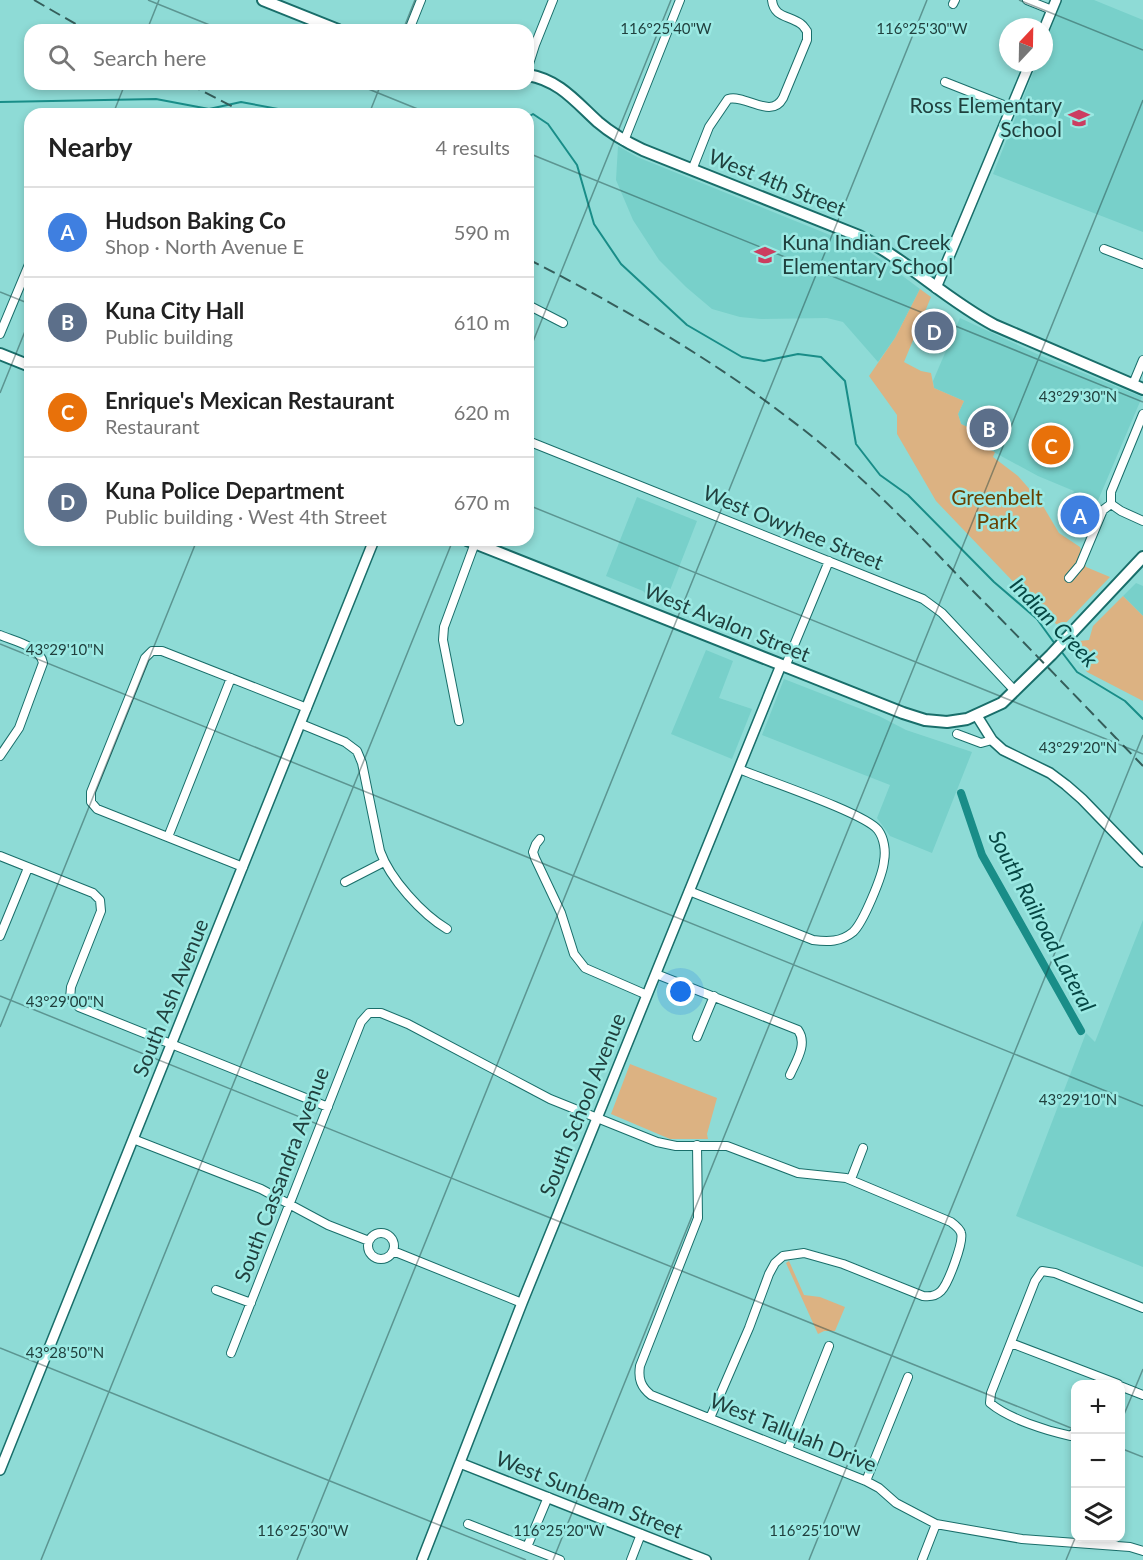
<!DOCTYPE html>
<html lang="en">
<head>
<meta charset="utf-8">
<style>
	body { margin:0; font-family:Lato,sans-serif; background:#f6f6f6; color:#222 }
	.controls { position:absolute; right:18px; bottom:18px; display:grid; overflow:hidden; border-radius:12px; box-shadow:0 3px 9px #0003 }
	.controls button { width:54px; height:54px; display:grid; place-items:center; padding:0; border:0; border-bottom:2px solid #e0e0e0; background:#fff; color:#222; font:30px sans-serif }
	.compass { position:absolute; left:999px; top:18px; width:54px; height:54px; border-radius:50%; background:#fff; box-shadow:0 3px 9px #0003; rotate:22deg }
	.you { position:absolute; left:681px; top:992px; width:21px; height:21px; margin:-15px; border:4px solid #fff; border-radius:50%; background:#1a73e8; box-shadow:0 0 0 9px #1a73e833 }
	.badge { display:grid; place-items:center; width:39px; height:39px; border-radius:50%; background:#111827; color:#fff; font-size:20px; font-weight:700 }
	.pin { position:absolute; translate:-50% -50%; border:3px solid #fff; box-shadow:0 2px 6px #0006 }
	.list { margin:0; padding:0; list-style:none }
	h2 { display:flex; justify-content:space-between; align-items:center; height:78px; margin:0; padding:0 24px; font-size:26px }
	h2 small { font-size:20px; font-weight:400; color:#767676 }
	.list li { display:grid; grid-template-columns:39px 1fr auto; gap:18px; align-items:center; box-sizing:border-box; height:90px; padding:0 24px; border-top:2px solid #e0e0e0 }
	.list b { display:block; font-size:22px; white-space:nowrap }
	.list p { margin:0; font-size:20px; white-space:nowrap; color:#767676 }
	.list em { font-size:20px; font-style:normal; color:#767676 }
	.icon { flex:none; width:33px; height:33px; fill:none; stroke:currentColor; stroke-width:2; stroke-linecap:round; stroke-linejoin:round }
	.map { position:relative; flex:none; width:1143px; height:1560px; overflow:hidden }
	.search { position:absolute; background:#fff; box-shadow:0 3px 9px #0003; left:24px; top:24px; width:510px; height:66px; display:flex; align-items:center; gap:15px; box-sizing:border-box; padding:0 21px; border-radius:18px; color:#767676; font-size:22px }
	.panel { position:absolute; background:#fff; box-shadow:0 3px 9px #0003; left:24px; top:108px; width:510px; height:438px; border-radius:18px }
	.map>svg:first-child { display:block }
	.built { fill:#78d0ca }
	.green { fill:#dcb282 }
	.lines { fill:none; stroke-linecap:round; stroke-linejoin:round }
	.stream { stroke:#198d88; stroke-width:2 }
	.canal { stroke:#198d88; stroke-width:8 }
	.minor-casing { stroke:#196e6a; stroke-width:10 }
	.tertiary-casing { stroke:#196e6a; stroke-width:12 }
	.secondary-casing { stroke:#196e6a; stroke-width:14 }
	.minor { stroke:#fff; stroke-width:8 }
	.tertiary { stroke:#fff; stroke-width:9 }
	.secondary { stroke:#fff; stroke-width:10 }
	.rail { stroke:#355e5b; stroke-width:2; stroke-dasharray:12 6; stroke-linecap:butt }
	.ticks { fill:none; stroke:#20403e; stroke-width:1.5; stroke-opacity:0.45 }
	.labels { text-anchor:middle; stroke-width:5; stroke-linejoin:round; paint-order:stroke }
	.poi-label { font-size:21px; fill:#20403e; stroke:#9be9e3; text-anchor:end }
	.street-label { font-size:21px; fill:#20403e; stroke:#9be9e3 }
	.park-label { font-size:21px; fill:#684000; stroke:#9be9e3 }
	.water-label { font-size:22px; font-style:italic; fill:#064744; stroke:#9be9e3 }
	.ticks-label { font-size:15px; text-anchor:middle; fill:#20403e; stroke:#9be9e3; stroke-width:5; stroke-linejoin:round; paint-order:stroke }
</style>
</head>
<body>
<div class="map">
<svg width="1143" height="1560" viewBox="0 0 1143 1560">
	<rect width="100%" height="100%" fill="#8edbd6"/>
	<path class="built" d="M1062 0H1094L1143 20V232L993 174 1037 63H1044V46Z
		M618 146 637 157 867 250 884 262 920 289 895 338 878 362 843 322 827 318 761 319 740 317 712 309 686 287 659 260 633 220 616 180Z
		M960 318 1037 354 1142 397 1085 531 1080 529 1061 510 1071 498 1074 491 1038 476 990 450 985 443 971 433 972 429 961 424 958 414 964 401 934 388 933 381Z
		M637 497 697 521 665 603 647 595 643 591 606 576Z
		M1136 583 1143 586V616L1123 596Z
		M706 650 733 661 719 698 752 709 732 759 671 734Z
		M784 679 879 716 906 730 972 752 932 853 890 836 877 818 890 785 762 735Z
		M1143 920V1267L1016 1216 1086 1033 1095 1042Z"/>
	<path class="green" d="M920 289 931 297 904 362 921 371 931 373 934 388 964 401 958 414 961 424 972 429 971 433 987 439 985 443 990 450 995 452 993 457 1018 476 1040 501 1059 533 1080 547 1086 567 1110 577 1061 628 1042 612 936 501 897 434V415L869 376 895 338Z
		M1123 596 1143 616V701L1087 672 1071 649 1079 641 1089 640 1093 626Z
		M630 1064 717 1098 707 1134 708 1139H670L611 1114Z
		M789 1261 804 1295 820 1297 845 1307 835 1331H824L818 1334 786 1263Z"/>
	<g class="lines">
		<path class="stream" d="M0 102 156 99 209 109 241 102 305 114
			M528 117 533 114 548 124 577 165 594 224 621 264 687 325 742 357 764 361 798 354 821 357 845 381 856 444 880 475 908 495 994 582 1037 619 1055 644
			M1061 651 1077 672 1125 701 1143 719"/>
		<path class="canal" d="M961 793 982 855 1081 1031"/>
		<defs>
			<path id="minor" d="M1027 0 1052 10
				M953 4 955 0
				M409 30 421 0
				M528 67 535 45 553 0
				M945 82 1011 108
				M624 141 680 0
				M692 170 709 127 728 99C746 94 771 120 783 98L807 40V31C805 29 804 26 801 24 789 15 774 18 772 0
				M1104 249 1143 264
				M528 305 563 323
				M0 334 30 262
				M1133 384 1143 360
				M528 441 923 599 942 613 1015 691
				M1111 504V492L1143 414
				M1111 504 1121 511 1143 521
				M1069 578 1080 565 1103 510 1111 504
				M0 635C14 641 40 646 43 663L19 728 0 756
				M785 667 829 561
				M459 721 443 640 444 627 475 543
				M301 724 345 742 357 751 362 763 380 851C390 879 422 914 447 929
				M957 734 981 743 992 740
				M168 837 231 678
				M540 839 536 844 533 852 535 858 561 913 574 954 585 968 647 995
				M0 856 93 893 100 900 101 911 71 987 70 999 79 1007 328 1107
				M243 867 97 809 91 802V792L145 658 152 651H162L307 708
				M345 882 384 862
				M689 891 813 940C828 942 841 942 853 932 863 923 883 875 884 861 886 851 884 838 878 830 865 813 765 780 739 769
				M0 936 28 868
				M656 974 798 1030C808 1044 796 1061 790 1075
				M697 1037 714 996
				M133 1139 261 1189 328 1225 369 1241
				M697 1145 698 1218 640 1366C638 1379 641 1387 651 1395L866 1481 879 1488 896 1503 936 1524 1022 1539 1130 1547 1143 1551
				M851 1179 863 1148
				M368 1246a13 13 0 1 1 26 0a13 13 0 1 1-26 0Z
				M393 1251 522 1303
				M216 1290 251 1303
				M1011 1343 1118 1384
				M231 1353 361 1022 369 1013H381L408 1024 550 1099 657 1142 676 1146H727L798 1173 846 1178 951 1222C955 1225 960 1229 961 1233 964 1242 948 1284 941 1291 936 1296 930 1297 923 1296L843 1264 804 1253 783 1256 775 1263 769 1274 749 1328 710 1418
				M1120 1386 1143 1395
				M1076 1431 1071 1436C1047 1431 1009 1419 990 1403L991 1393 1035 1281 1042 1271 1055 1273 1143 1308
				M788 1449 829 1346
				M866 1481 908 1377
				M468 1524 560 1560
				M527 1547 548 1497
				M631 1560 641 1534
				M922 1560 936 1524"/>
			<path id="tertiary" d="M1044 29 1056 0
				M936 288 1030 63
				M977 716 992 740 1003 750 1050 773 1066 785 1082 799 1143 862
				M460 1463 706 1560
				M0 1470 374 540
				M422 1560 522 1303 781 665"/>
			<path id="secondary" d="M263 0 338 30
				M528 75C559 80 576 102 598 122 612 134 626 142 643 150L859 236C907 260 945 299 994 325L1143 389
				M0 354 30 366
				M467 540 903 713 925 720 947 722 967 719 1002 703 1051 655 1143 557"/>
		</defs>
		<use href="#minor" class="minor-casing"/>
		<use href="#tertiary" class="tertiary-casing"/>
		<use href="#secondary" class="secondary-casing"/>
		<use href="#minor" class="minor"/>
		<use href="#tertiary" class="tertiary"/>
		<use href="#secondary" class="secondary"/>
		<path class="rail" d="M34 0 86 30
			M189 84 247 114
			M528 259C619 306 706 355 787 417 853 466 910 525 966 584 1026 644 1084 705 1143 766"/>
	</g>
	<path class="ticks" d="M148 0 222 30M1019 0 1143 50M147 30 159 0M403 30 415 0M356 84 430 114M113 114 125 84M369 114 381 84M528 153 1143 402M0 292 30 304M528 354 671 0M0 393 30 319M528 505 1143 754M0 644 1143 1106M0 996 1076 1430M0 1027 197 540M0 1348 526 1560M1120 1424 1143 1369M1120 1448 1143 1457M41 1560 453 540M297 1560 927 0M553 1560 1143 100M809 1560 1143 735M1066 1560 1076 1536"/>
	<defs>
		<symbol id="school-bare" viewBox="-9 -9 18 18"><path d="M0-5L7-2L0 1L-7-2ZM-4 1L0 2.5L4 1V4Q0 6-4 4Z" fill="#cc3d60" stroke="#9be9e3" stroke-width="2.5" paint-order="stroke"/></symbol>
	</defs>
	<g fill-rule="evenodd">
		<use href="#school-bare" x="1064" y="103" width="30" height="30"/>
		<use href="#school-bare" x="750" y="240" width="30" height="30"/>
	</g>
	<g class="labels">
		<g class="poi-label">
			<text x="1062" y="113">Ross Elementary<tspan x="1062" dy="24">School</tspan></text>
			<text x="782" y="250" text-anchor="start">Kuna Indian Creek<tspan x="782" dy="24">Elementary School</tspan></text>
		</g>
		<g class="street-label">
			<text transform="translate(777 183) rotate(22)" y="7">West 4th Street</text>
			<text transform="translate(793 528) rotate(22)" y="7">West Owyhee Street</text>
			<text transform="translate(727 623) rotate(22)" y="7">West Avalon Street</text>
			<text transform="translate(171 998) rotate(-68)" y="7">South Ash Avenue</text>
			<text transform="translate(583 1105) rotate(-68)" y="7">South School Avenue</text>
			<text transform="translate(282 1175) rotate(-69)" y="7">South Cassandra Avenue</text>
			<text transform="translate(793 1433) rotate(22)" y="7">West Tallulah Drive</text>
			<text transform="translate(589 1495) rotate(22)" y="7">West Sunbeam Street</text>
		</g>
		<g class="park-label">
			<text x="997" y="505">Greenbelt<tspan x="997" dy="24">Park</tspan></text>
		</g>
		<g class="water-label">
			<text transform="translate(1054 622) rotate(46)" y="8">Indian Creek</text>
			<text transform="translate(1042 921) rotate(62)" y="8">South Railroad Lateral</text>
		</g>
	</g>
	<g class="ticks-label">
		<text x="666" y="34">116°25'40"W</text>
		<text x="922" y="34">116°25'30"W</text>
		<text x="1078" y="402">43°29'30"N</text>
		<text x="65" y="655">43°29'10"N</text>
		<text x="1078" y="753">43°29'20"N</text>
		<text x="65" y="1007">43°29'00"N</text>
		<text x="1078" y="1105">43°29'10"N</text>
		<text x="65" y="1358">43°28'50"N</text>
		<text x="303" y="1536">116°25'30"W</text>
		<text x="559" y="1536">116°25'20"W</text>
		<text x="815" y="1536">116°25'10"W</text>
	</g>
</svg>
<div class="controls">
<button>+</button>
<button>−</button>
<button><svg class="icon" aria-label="layers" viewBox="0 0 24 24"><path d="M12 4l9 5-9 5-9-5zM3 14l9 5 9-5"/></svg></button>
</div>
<svg class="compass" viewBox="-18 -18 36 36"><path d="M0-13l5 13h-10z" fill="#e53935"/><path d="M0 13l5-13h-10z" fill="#767676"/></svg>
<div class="you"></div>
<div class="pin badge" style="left:1080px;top:515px;background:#3f7fe0">A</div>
<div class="pin badge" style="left:989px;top:428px;background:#5c6f8a">B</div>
<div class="pin badge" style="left:1051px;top:445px;background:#e8710a">C</div>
<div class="pin badge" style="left:934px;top:331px;background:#5c6f8a">D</div>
<div class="search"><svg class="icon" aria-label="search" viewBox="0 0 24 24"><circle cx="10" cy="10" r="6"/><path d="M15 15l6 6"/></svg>Search here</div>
<section class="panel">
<h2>Nearby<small>4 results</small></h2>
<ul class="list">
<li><span class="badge" style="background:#3f7fe0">A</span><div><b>Hudson Baking Co</b><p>Shop · North Avenue E</p></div><em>590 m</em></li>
<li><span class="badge" style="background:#5c6f8a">B</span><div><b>Kuna City Hall</b><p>Public building</p></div><em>610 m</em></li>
<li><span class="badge" style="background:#e8710a">C</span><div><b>Enrique's Mexican Restaurant</b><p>Restaurant</p></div><em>620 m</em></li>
<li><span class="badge" style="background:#5c6f8a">D</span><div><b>Kuna Police Department</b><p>Public building · West 4th Street</p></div><em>670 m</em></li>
</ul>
</section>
</div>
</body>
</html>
